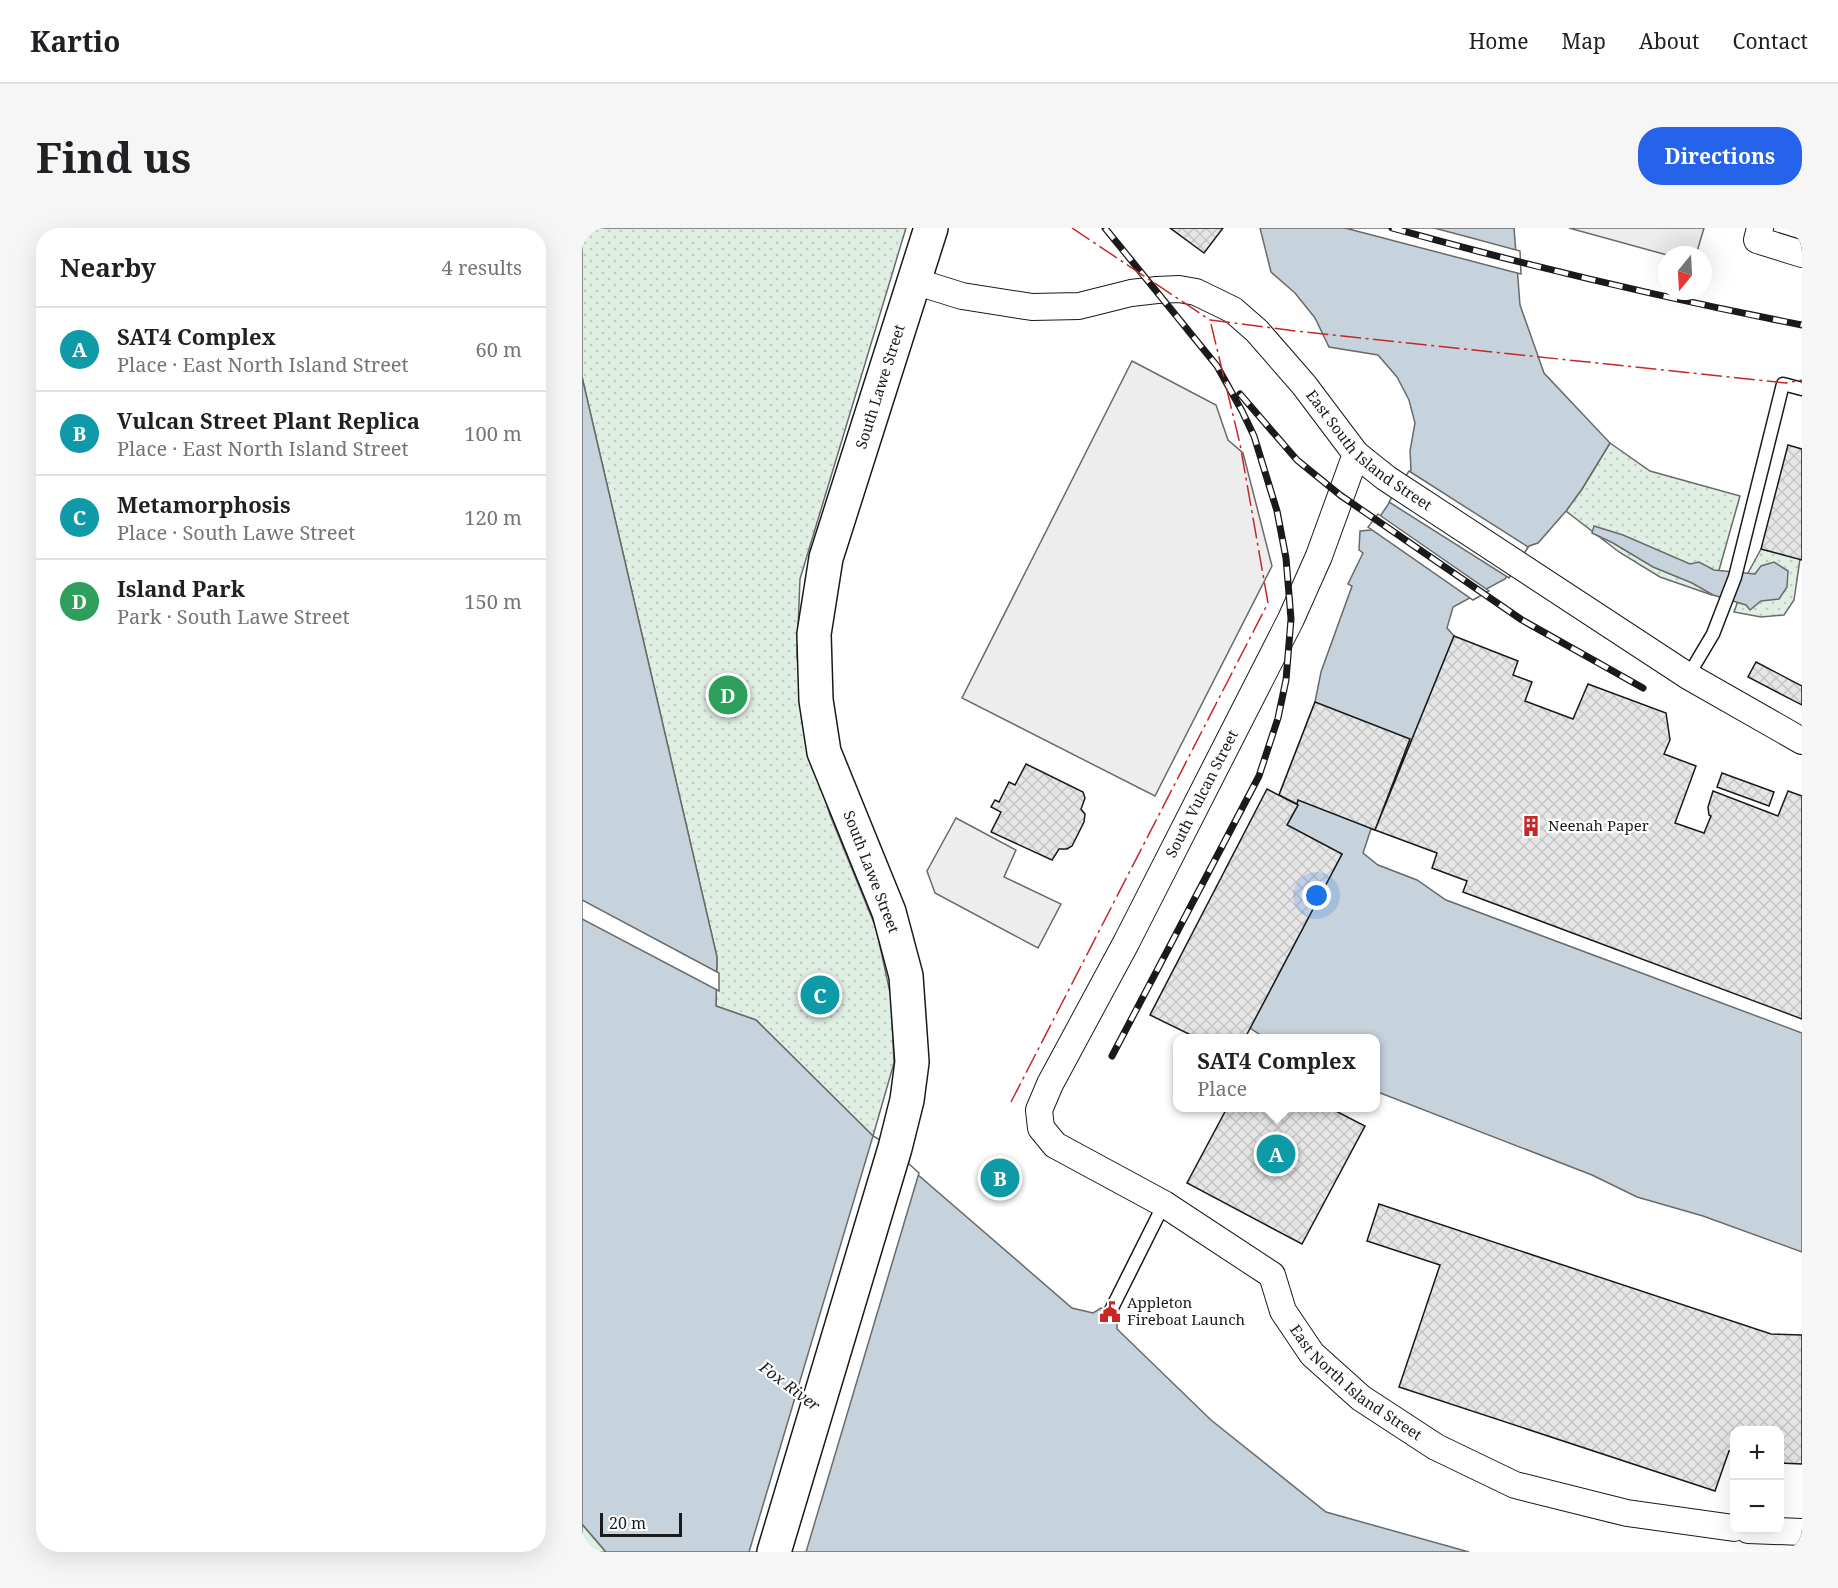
<!DOCTYPE html>
<html lang="en">
<head>
<meta charset="utf-8">
<style>
	body { margin:0; font-family:"Noto Serif",serif; background:#f6f6f6; color:#202124 }
	.controls { position:absolute; right:18px; bottom:18px; display:grid; overflow:hidden; border-radius:12px; box-shadow:0 6px 24px #0002 }
	.controls button { width:54px; height:54px; display:grid; place-items:center; padding:0; border:0; border-bottom:2px solid #e0e0e0; background:#fff; color:#202124; font:30px sans-serif }
	.compass { position:absolute; left:1076px; top:18px; width:54px; height:54px; border-radius:50%; background:#fff; box-shadow:0 6px 24px #0002; rotate:198deg }
	.scale { position:absolute; left:18px; bottom:15px; width:82px; box-sizing:border-box; padding-left:6px; border:3px solid #1a1a1a; border-top:0; font-size:16px; line-height:21px; white-space:nowrap; color:#1a1a1a; -webkit-text-stroke:4px #fff; paint-order:stroke }
	.you { position:absolute; left:735px; top:668px; width:21px; height:21px; margin:-15px; border:4px solid #fff; border-radius:50%; background:#1a73e8; box-shadow:0 0 0 9px #1a73e833 }
	.badge { display:grid; place-items:center; width:39px; height:39px; border-radius:50%; background:#2563eb; color:#fff; font-size:20px; font-weight:700 }
	.pin { position:absolute; translate:-50% -50%; border:3px solid #fff; box-shadow:0 2px 6px #0006 }
	.popup { position:absolute; left:591px; top:806px; width:207px; height:78px; box-sizing:border-box; display:grid; place-content:center; border-radius:12px; background:#fff; filter:drop-shadow(0 2px 4px #0005); font-size:20px; white-space:nowrap; color:#757577 }
	.popup b { font-size:22px; color:#202124 }
	.popup::after { content:''; position:absolute; left:50%; top:100%; margin-left:-12px; border:12px solid transparent; border-top-color:#fff }
	.list { margin:0; padding:0; list-style:none }
	h2 { display:flex; justify-content:space-between; align-items:center; height:78px; margin:0; padding:0 24px; font-size:26px }
	h2 small { font-size:20px; font-weight:400; color:#757577 }
	.list li { display:grid; grid-template-columns:39px 1fr auto; gap:18px; align-items:center; box-sizing:border-box; height:84px; padding:0 24px; border-top:2px solid #e0e0e0 }
	.list b { display:block; font-size:22px; white-space:nowrap }
	.list p { margin:0; font-size:20px; white-space:nowrap; color:#757577 }
	.list em { font-size:20px; font-style:normal; color:#757577 }
	.map { position:relative; flex:none; width:1220px; height:1324px; overflow:hidden; border-radius:24px }
	header { display:flex; align-items:center; gap:36px; box-sizing:border-box; height:84px; padding:0 30px; background:#fff; border-bottom:2px solid #e0e0e0 }
	header strong { font-size:28px }
	nav { display:flex; gap:33px; margin-inline-start:auto; font-size:21px }
	.intro { display:flex; align-items:center; justify-content:space-between; box-sizing:border-box; height:144px; padding:0 36px }
	h1 { margin:0; font-size:42px }
	.button { padding:15px 27px; border-radius:24px; background:#2563eb; color:#fff; font-size:21px; font-weight:700 }
	main { display:flex; gap:36px; padding:0 36px }
	aside { flex:1; background:#fff; border-radius:24px; box-shadow:0 6px 24px #0002 }
	.map>svg:first-child { display:block }
	.green { fill:url(#green-dots); stroke:#6a6a6a; stroke-width:1.5 }
	.forest { fill:url(#forest-firs); stroke:#6a6a6a; stroke-width:1.5 }
	.parking { fill:#ededed; stroke:#6a6a6a; stroke-width:1.5 }
	.water { fill:#c6d2dc; stroke:#6a6a6a; stroke-width:1.5 }
	.pier { fill:#fff; stroke:#6a6a6a; stroke-width:1.5 }
	.building { fill:url(#building-cross-hatch); stroke:#1a1a1a; stroke-width:1.5 }
	.lines { fill:none; stroke-linecap:round; stroke-linejoin:round }
	.lane-casing { stroke:#1a1a1a; stroke-width:15 }
	.street-casing { stroke:#1a1a1a; stroke-width:28 }
	.secondary-casing { stroke:#1a1a1a; stroke-width:36 }
	.lane { stroke:#fff; stroke-width:12 }
	.street { stroke:#fff; stroke-width:26 }
	.secondary { stroke:#fff; stroke-width:33 }
	.rail-casing { stroke:#1a1a1a; stroke-width:7 }
	.rail { stroke:#fff; stroke-width:4.5; stroke-dasharray:14; stroke-linecap:butt }
	.power { stroke:#c62828; stroke-width:1.5; stroke-dasharray:21 4.5 3 4.5; stroke-linecap:butt }
	.labels { text-anchor:middle; stroke-width:4.5; stroke-linejoin:round; paint-order:stroke }
	.street-label { font-size:15px; fill:#1a1a1a; stroke:#fff }
	.poi-label { font-size:15px; fill:#1a1a1a; stroke:#fff; text-anchor:start }
	.water-label { font-size:16px; font-style:italic; fill:#1a1a1a; stroke:#fff }
</style>
</head>
<body>
<header>
<strong>Kartio</strong>
<nav><a>Home</a><a>Map</a><a>About</a><a>Contact</a></nav>
</header>
<div class="intro"><h1>Find us</h1><a class="button">Directions</a></div>
<main>
<aside>
<h2>Nearby<small>4 results</small></h2>
<ul class="list">
<li><span class="badge" style="background:#0f9aa8">A</span><div><b>SAT4 Complex</b><p>Place · East North Island Street</p></div><em>60 m</em></li>
<li><span class="badge" style="background:#0f9aa8">B</span><div><b>Vulcan Street Plant Replica</b><p>Place · East North Island Street</p></div><em>100 m</em></li>
<li><span class="badge" style="background:#0f9aa8">C</span><div><b>Metamorphosis</b><p>Place · South Lawe Street</p></div><em>120 m</em></li>
<li><span class="badge" style="background:#2e9e5b">D</span><div><b>Island Park</b><p>Park · South Lawe Street</p></div><em>150 m</em></li>
</ul>
</aside>
<div class="map">
<svg width="1220" height="1324" viewBox="0 0 1220 1324">
	<defs>
		<pattern id="green-dots" width="8" height="8" patternUnits="userSpaceOnUse" patternTransform="scale(1.5)"><rect width="8" height="8" fill="#e0efe3"/><path d="M2 2h.1M6 6h.1" fill="none" stroke="#c0ccc2" stroke-width="1.8" stroke-linecap="round"/></pattern>
		<pattern id="forest-firs" width="22" height="20" patternUnits="userSpaceOnUse" patternTransform="scale(1.5)"><rect width="22" height="20" fill="#e0efe3"/><path d="M5 1l3.5 6h-7zM16 11l3.5 6h-7z" fill="#c0ccc2"/></pattern>
		<pattern id="building-cross-hatch" width="8" height="8" patternUnits="userSpaceOnUse" patternTransform="scale(1.5)"><rect width="8" height="8" fill="#e6e6e6"/><path d="M0 0l8 8M0 8l8-8" fill="none" stroke="#c5c5c5"/></pattern>
	</defs>
	<rect width="100%" height="100%" fill="#fff"/>
	<path class="green" d="M0 0H324L218 351 215 427 223 507 248 587 294 700 309 769 312 835 291 908 174 792 134 778 135 729 0 149Z
		M1028 215 1068 243 1158 268 1130 367 1078 349 1037 324 984 283 1000 261Z
		M1179 321 1218 331 1212 372 1202 387 1179 389 1152 384 1166 345Z"/>
	<path class="forest" d="M0 1296 24 1324H0Z"/>
	<path class="parking" d="M987 0H1122L1114 27H1085Z
		M550 133 634 177 646 212 661 225 690 338 573 568 380 470Z
		M374 590 434 622 422 649 479 676 456 720 353 665 345 643Z"/>
	<path class="water" d="M678 0H932L938 77 962 145 1028 215 1000 261 984 283 956 315 947 318 923 351 871 379 865 400 872 408 793 602 789 601 781 625 796 637 835 652 864 672 1220 805V1024L1121 988 1055 969 1010 947 793 863V810H683L668 800 760 626 705 597 716 577 697 567 733 474 739 444 770 358 766 356 781 325 777 322 778 303 789 302 829 242 828 223 833 195 827 172 815 149 796 127 747 119 733 90 713 65 689 44Z
		M0 149 135 729 134 778 174 792 291 908 490 1080 511 1085 519 1080 535 1087V1101L629 1192 744 1284 887 1324H24L0 1296Z
		M1012 298 1041 307 1108 336 1117 334 1132 342 1173 346 1179 338 1192 334 1206 343 1205 359 1197 371 1179 373 1168 382 1164 377 1131 367 1110 355 1071 339 1031 315 1010 305Z"/>
	<path class="pier" d="M763 0H852L886 9 938 23 939 46Z
		M827 243 946 319 927 350 807 274Z
		M796 286 907 363 891 372 786 299Z
		M0 672 137 745V763L0 691Z
		M291 908 304 915 337 945 224 1324H167Z"/>
	<path class="building" d="M588 0H641L622 25Z
		M1206 217 1220 221V332L1179 321Z
		M872 408 936 433 931 447 950 454 943 473 991 491 1006 456 1084 485 1088 512 1082 526 1114 538 1093 595 1122 605 1129 588 1127 587 1126 579 1131 563 1196 588 1206 563 1220 568V791L881 664 885 653 850 640 855 625 793 602Z
		M1174 434 1220 458V477L1166 449Z
		M733 474 828 511 793 602 716 572 715 576 697 567Z
		M444 536 501 564 503 570 499 581 503 586 502 594 490 618 485 621H477L470 632 409 604 419 584 409 579 413 572 417 574 427 554 433 557Z
		M1140 545 1192 564 1187 578 1135 559Z
		M685 561 716 577 705 597 760 626 663 810H615L568 787Z
		M645 880H748L783 898 720 1016 605 955Z
		M419 935 432 955 416 964 404 945Z
		M797 976 1189 1106 1220 1107V1236L1198 1235V1202H1152V1225L1147 1223 1133 1263 817 1159 858 1037 785 1013Z"/>
	<g class="lines">
		<defs>
			<path id="lane" d="M1106 448 1131 406 1153 349 1201 156 1220 161
				M528 1084 582 976"/>
			<g id="street">
				<path d="M1178 0 1175 12 1220 26"/>
				<path id="s1" d="M332 53 380 68 450 79 497 78 549 65 575 62 597 61 614 64 651 82 675 103 722 157 774 226 804 250 1106 448 1220 513"/>
				<path id="s2" d="M774 226 737 328 709 391 544 715 468 856 457 882 459 900 473 917 582 976 690 1047 701 1083 730 1126 779 1170 854 1219 933 1257 1045 1285 1152 1300"/>
				<path d="M1166 1302 1220 1304"/>
			</g>
			<g id="secondary">
				<path id="s3" d="M192 1324 313 920 325 872 330 834 324 748 307 684 242 524 234 472 232 406 244 330 349 0"/>
			</g>
		</defs>
		<use href="#lane" class="lane-casing"/>
		<use href="#street" class="street-casing"/>
		<use href="#secondary" class="secondary-casing"/>
		<use href="#lane" class="lane"/>
		<use href="#street" class="street"/>
		<use href="#secondary" class="secondary"/>
		<defs>
			<path id="rail" d="M523 0 635 138 660 183 672 208 695 283 704 330 709 391 704 452 696 490 677 548 530 828
				M810 0C946 38 1082 70 1220 97
				M658 166 715 232 758 267 940 392 1061 460"/>
		</defs>
		<use href="#rail" class="rail-casing"/>
		<use href="#rail" class="rail"/>
		<path class="power" d="M490 0 628 92 722 104 1204 155 1220 152
			M429 874 686 375 658 216 628 92"/>
	</g>
	<defs>
		<symbol id="building-bare" viewBox="-9 -9 18 18"><path d="M-4-6H4V6H1V3H-1V6H-4ZM-2.5-4.3h1.7v1.8h-1.7ZM.8-4.3h1.7v1.8H.8ZM-2.5-1h1.7V.8h-1.7ZM.8-1h1.7V.8H.8Z" fill="#c62828" stroke="#fff" stroke-width="2.5" paint-order="stroke"/></symbol>
		<symbol id="civic-bare" viewBox="-9 -9 18 18"><path d="M-.6-6.5H3V-4.5H.6V-3L4-1V1h2V6H-6V1h2V-1L-.6-3ZM-1.2 2.5V6h2.4V2.5Z" fill="#c62828" stroke="#fff" stroke-width="2.5" paint-order="stroke"/></symbol>
	</defs>
	<g fill-rule="evenodd">
		<use href="#building-bare" x="934" y="583" width="30" height="30"/>
		<use href="#civic-bare" x="513" y="1069" width="30" height="30"/>
	</g>
	<g class="labels">
		<g class="street-label">
			<text dy="5" stroke="none"><textPath href="#s3" startOffset="1210">South Lawe Street</textPath></text>
			<text dy="5" stroke="none"><textPath href="#s1" startOffset="525">East South Island Street</textPath></text>
			<text transform="translate(620 566) rotate(-63)" y="5">South Vulcan Street</text>
			<text transform="translate(289 644) rotate(69)" y="5">South Lawe Street</text>
			<text dy="5" stroke="none"><textPath href="#s2" startOffset="1164">East North Island Street</textPath></text>
		</g>
		<g class="poi-label">
			<text x="966" y="603">Neenah Paper</text>
			<text x="545" y="1080">Appleton<tspan x="545" dy="17">Fireboat Launch</tspan></text>
		</g>
		<g class="water-label">
			<text transform="translate(208 1158) rotate(37)" y="6">Fox River</text>
		</g>
	</g>
</svg>
<div class="controls">
<button>+</button>
<button>−</button>
</div>
<svg class="compass" viewBox="-18 -18 36 36"><path d="M0-13l5 13h-10z" fill="#e53935"/><path d="M0 13l5-13h-10z" fill="#757577"/></svg>
<div class="scale">20 m</div>
<div class="you"></div>
<div class="pin badge" style="left:694px;top:926px;background:#0f9aa8">A</div>
<div class="popup"><b>SAT4 Complex</b>Place</div>
<div class="pin badge" style="left:418px;top:950px;background:#0f9aa8">B</div>
<div class="pin badge" style="left:238px;top:767px;background:#0f9aa8">C</div>
<div class="pin badge" style="left:146px;top:467px;background:#2e9e5b">D</div>
</div>
</main>
</body>
</html>
